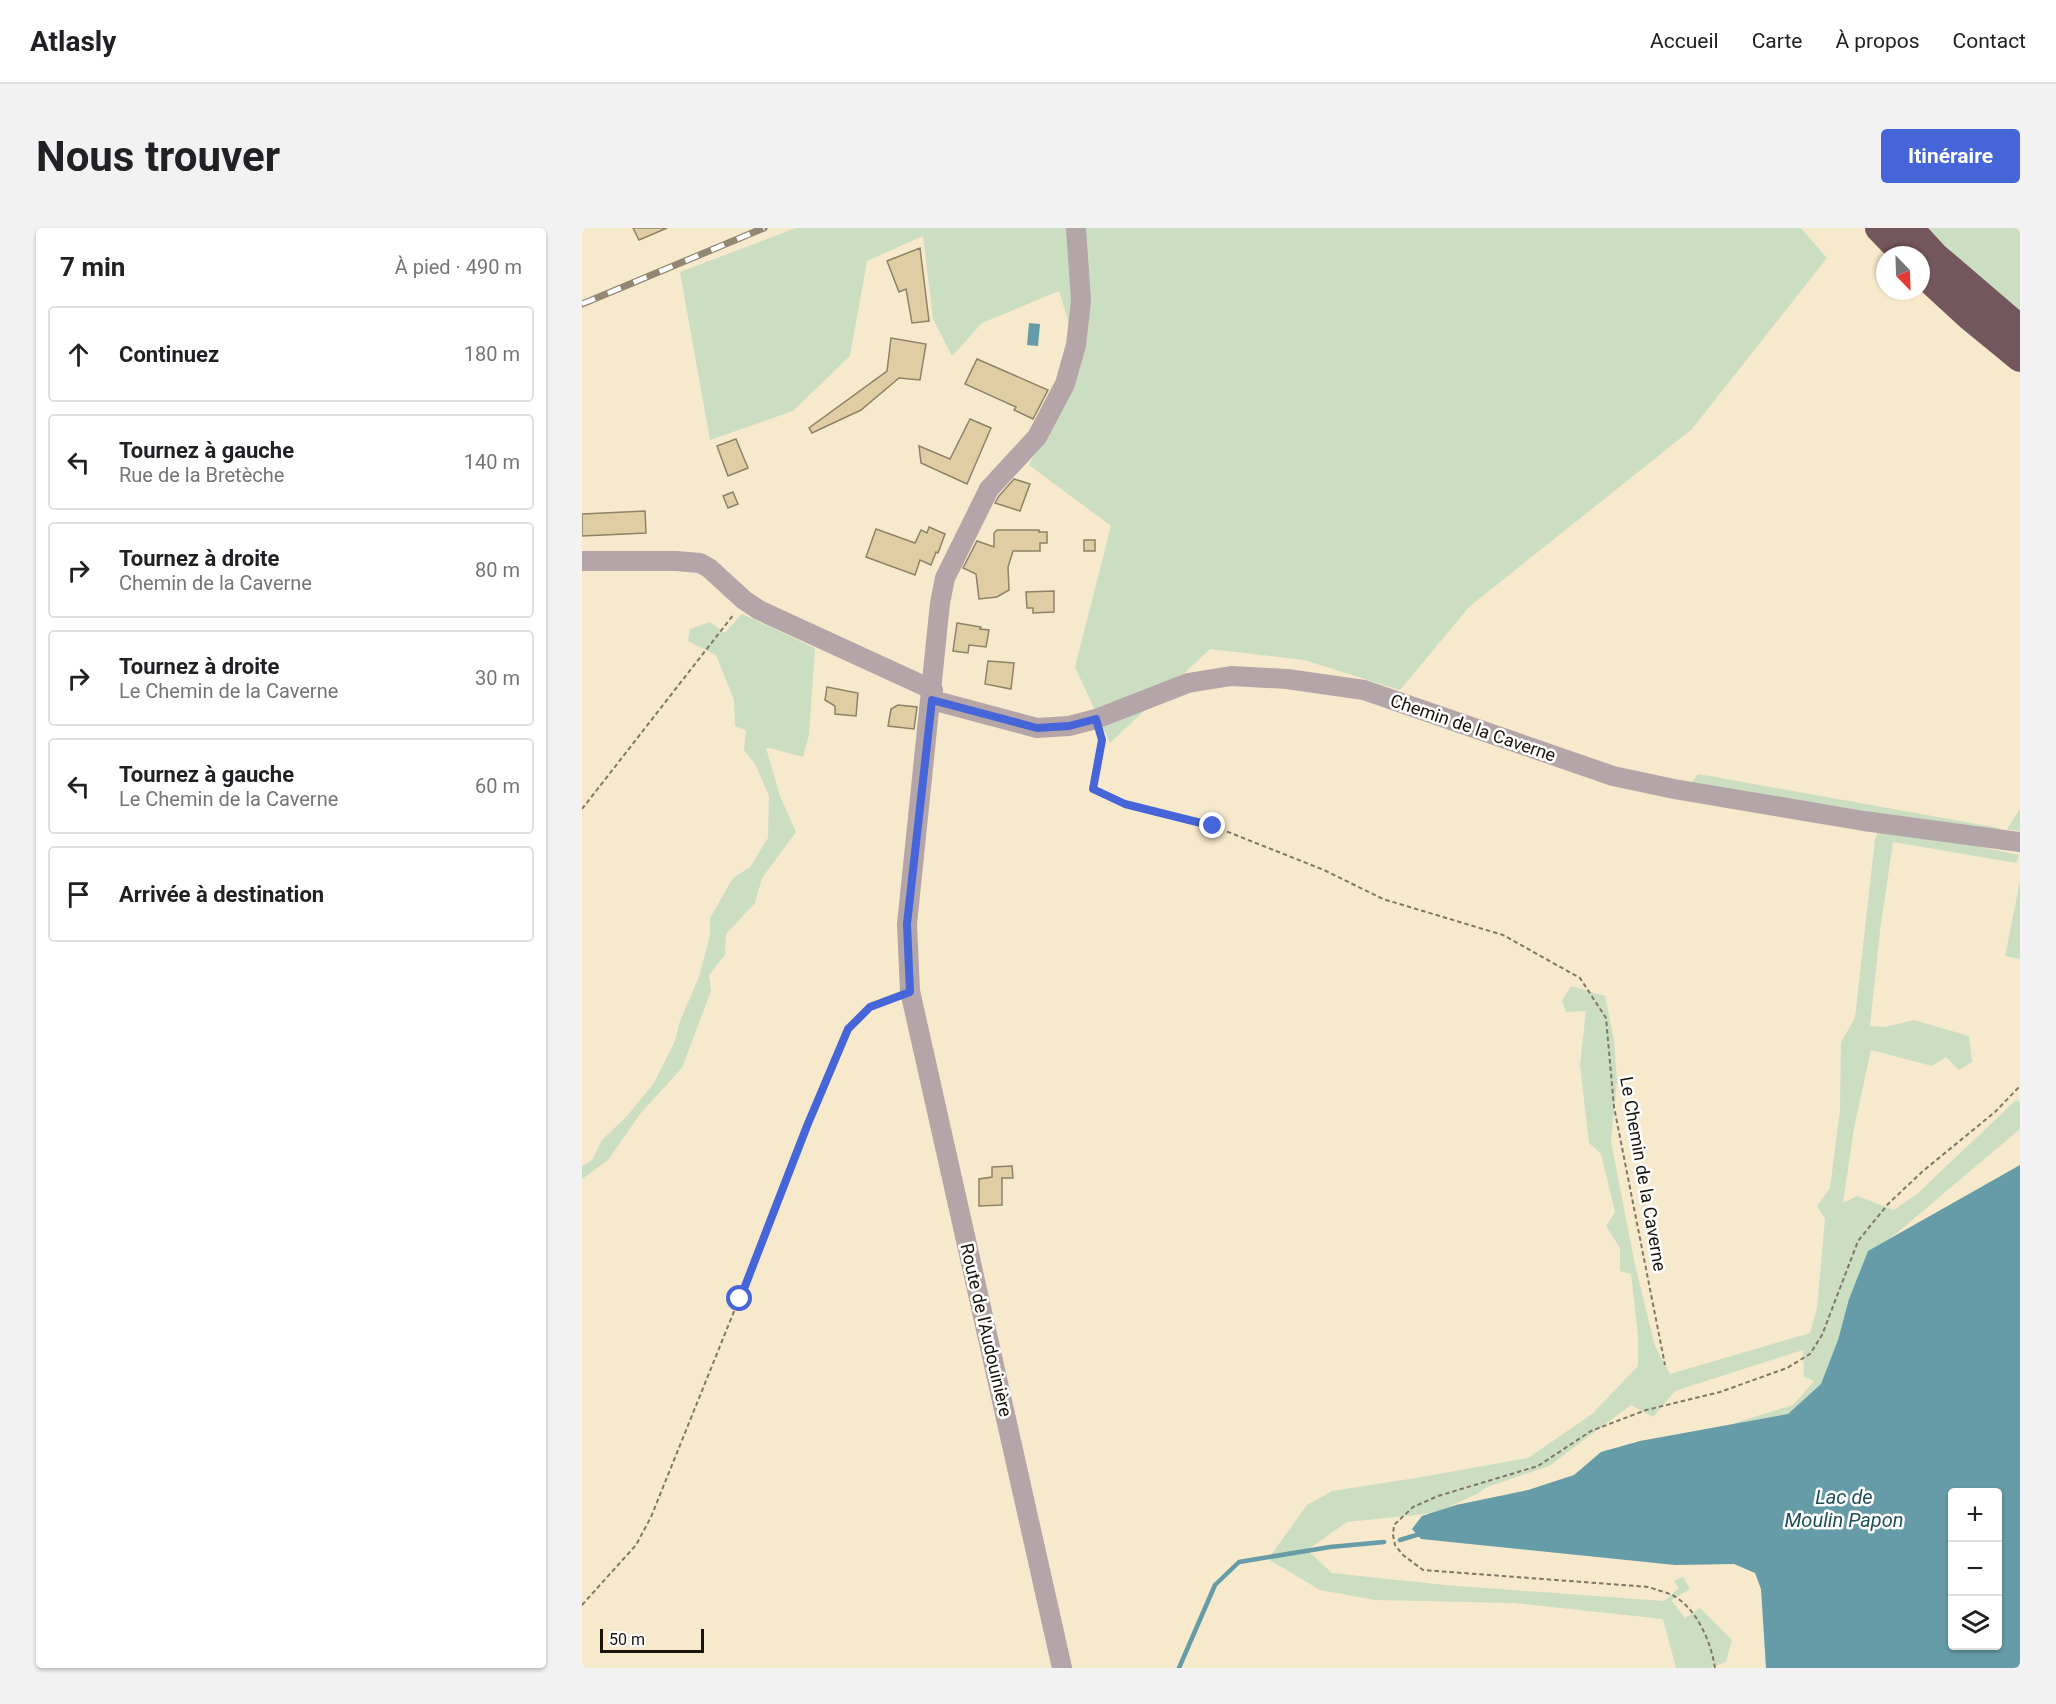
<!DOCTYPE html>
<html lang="fr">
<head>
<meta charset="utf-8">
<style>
	body { margin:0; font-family:Roboto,sans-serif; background:#f2f2f2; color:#202124 }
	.controls { position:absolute; right:18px; bottom:18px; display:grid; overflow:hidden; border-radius:6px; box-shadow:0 2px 4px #0004 }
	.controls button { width:54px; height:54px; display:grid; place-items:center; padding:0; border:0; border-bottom:2px solid #e0e0e0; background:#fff; color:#202124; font:30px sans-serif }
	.compass { position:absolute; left:1294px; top:18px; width:54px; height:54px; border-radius:50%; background:#fff; box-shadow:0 2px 4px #0004; rotate:157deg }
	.scale { position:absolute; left:18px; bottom:15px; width:104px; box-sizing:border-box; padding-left:6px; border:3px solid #19140a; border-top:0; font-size:16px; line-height:21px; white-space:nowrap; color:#19140a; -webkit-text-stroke:4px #fff; paint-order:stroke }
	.stop { position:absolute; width:18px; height:18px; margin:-14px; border:4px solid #4565d8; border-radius:50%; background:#fff }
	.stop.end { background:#4565d8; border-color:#fff; box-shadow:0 2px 6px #0008 }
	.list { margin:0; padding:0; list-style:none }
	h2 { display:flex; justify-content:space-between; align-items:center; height:78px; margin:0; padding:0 24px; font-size:26px }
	h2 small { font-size:20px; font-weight:400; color:#757577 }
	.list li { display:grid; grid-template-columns:39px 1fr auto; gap:18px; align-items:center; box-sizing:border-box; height:96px; margin:0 12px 12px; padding:0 12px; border:2px solid #e0e0e0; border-radius:6px }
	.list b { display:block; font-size:22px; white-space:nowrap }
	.list p { margin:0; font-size:20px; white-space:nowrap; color:#757577 }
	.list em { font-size:20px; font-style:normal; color:#757577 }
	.icon { flex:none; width:33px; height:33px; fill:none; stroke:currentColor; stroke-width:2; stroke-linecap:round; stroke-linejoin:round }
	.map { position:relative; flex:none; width:1438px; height:1440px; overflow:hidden; border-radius:6px }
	header { display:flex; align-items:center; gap:36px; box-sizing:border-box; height:84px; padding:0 30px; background:#fff; border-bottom:2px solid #e0e0e0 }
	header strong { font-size:28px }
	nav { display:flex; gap:33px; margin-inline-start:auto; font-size:21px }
	.intro { display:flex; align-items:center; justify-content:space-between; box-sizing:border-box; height:144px; padding:0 36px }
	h1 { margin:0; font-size:42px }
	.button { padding:15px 27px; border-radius:6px; background:#4565d8; color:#fff; font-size:21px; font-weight:700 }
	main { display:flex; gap:36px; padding:0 36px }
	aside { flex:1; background:#fff; border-radius:6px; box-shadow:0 2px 4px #0004 }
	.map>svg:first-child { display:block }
	.green { fill:#ccdec2 }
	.water { fill:#659ca7; fill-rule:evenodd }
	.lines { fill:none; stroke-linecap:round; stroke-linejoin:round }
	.stream { stroke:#659ca7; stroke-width:4.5 }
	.building { fill:#e1cda3; stroke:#8e8267; stroke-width:1.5 }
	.path { stroke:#807764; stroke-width:2; stroke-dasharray:4.5 3; stroke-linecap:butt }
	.minor { stroke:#b4a5a8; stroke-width:20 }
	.highway { stroke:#74565d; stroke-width:28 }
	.rail-casing { stroke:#918773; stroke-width:7 }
	.rail { stroke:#fff; stroke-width:4.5; stroke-dasharray:14; stroke-linecap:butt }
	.route { stroke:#4565d8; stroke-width:8 }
	.labels { text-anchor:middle; stroke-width:5; stroke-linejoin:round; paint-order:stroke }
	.street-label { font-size:18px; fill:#19140a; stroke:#fff }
	.water-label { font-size:20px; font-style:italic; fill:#1e4f58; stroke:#fff }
</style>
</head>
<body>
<header>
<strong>Atlasly</strong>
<nav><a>Accueil</a><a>Carte</a><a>À propos</a><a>Contact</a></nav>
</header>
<div class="intro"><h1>Nous trouver</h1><a class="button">Itinéraire</a></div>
<main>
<aside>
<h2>7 min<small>À pied · 490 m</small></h2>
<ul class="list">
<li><svg class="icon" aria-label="ahead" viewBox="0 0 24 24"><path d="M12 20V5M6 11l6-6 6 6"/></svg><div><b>Continuez</b></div><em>180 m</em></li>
<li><svg class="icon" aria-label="left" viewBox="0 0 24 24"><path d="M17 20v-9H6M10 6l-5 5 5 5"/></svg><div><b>Tournez à gauche</b><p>Rue de la Bretèche</p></div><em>140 m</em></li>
<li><svg class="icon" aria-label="right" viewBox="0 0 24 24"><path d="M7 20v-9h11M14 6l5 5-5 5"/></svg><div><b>Tournez à droite</b><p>Chemin de la Caverne</p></div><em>80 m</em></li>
<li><svg class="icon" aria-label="right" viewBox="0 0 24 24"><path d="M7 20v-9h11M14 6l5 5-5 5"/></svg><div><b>Tournez à droite</b><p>Le Chemin de la Caverne</p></div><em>30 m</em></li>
<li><svg class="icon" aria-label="left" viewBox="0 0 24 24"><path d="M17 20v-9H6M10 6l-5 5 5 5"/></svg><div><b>Tournez à gauche</b><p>Le Chemin de la Caverne</p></div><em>60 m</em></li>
<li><svg class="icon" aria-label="arrive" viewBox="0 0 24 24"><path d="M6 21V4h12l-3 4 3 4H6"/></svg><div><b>Arrivée à destination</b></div></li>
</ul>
</aside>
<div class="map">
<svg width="1438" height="1440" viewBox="0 0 1438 1440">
	<rect width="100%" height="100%" fill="#f7e9cc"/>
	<path class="green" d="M214 0H1219L1245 30 1110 201 887 379 818 462 722 432 628 421 528 515 493 439 529 298 447 237 499 134 477 63 400 95 370 128 351 91 341 8 285 33 268 128 211 183 128 212 98 44Z
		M1345 0H1438V84L1413 65Z
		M160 386 233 420 227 507 221 529 188 520H184L198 568 214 604 180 650 173 675 144 706 143 727 127 747 129 763 100 840 58 886 26 932 0 951V938L10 932 20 912 45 888 72 855 93 813 98 793 117 749 128 707V690L151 650 168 639 186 610 187 568 173 536 162 522 164 502 153 498 152 472 134 427 106 413 108 401 128 394 143 405Z
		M1116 546 1417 600 1398 619 1437 627 1434 635 1311 614 1298 703 1288 798 1303 799 1332 792 1387 808 1390 834 1377 842 1364 829 1350 838 1289 822 1272 900 1261 975 1275 968 1312 982 1335 966 1434 872 1438 874V901L1303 1015 1263 1137 1206 1186 1159 1200 1152 1195 1211 1177 1232 1153 1222 1149 1221 1122 1093 1163 1071 1189 1049 1177 967 1238 905 1259 895 1266 853 1285 765 1294 725 1322 750 1345 863 1357 1082 1373 1097 1360 1092 1353 1101 1349 1108 1361 1089 1372 1103 1390 1118 1380 1150 1412 1144 1434 1128 1440H1094L1081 1391 932 1375 793 1372 738 1362 686 1331 725 1277 750 1263 834 1250 946 1230 1010 1186 1056 1138V1108L1049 1046 1038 1043V1020L1024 998 1033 984 1019 926 1007 915 998 837 1004 783 984 784 980 773 989 758 1023 768 1032 813 1035 852 1029 913 1053 1037 1073 1118 1088 1146 1228 1105 1235 1080 1243 991 1235 978 1248 960 1258 882 1259 814 1273 790 1293 611 1303 586 1108 557Z
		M1438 581V603L1425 601Z
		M1438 653V730L1437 731 1423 728Z"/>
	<path class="water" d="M447 95 458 96 456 118 445 117Z
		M1438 937V1440H1184L1179 1361 1173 1345 1152 1336 1093 1337 839 1311 830 1301 840 1288 874 1277 946 1262 992 1247 1019 1224 1058 1213 1206 1186 1239 1156 1256 1112 1267 1071 1286 1023ZM1370 1264H1416V1418H1370Z"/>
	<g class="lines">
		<path class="stream" d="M818 1312 841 1305
			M597 1440 633 1357 657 1334 748 1319 802 1314"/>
	</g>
	<path class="building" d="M51 0H85L57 12Z
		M338 20 347 93 330 95 324 61 317 64 305 33Z
		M309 110 344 116 338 152 317 150 279 182 230 205 227 200 305 143Z
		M395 131 466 162 451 191 432 182 434 179 383 156Z
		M388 191 409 200 385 256 339 235 337 218 368 231Z
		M154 211 166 240 146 248 135 218Z
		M432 251 448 256 438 283 413 275 417 268Z
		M151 264 156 276 146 280 141 268Z
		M63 283 64 305 0 308V286Z
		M347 299 363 306 356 325 354 324 349 337 338 332 333 347 284 329 294 301 333 315 339 302 345 305Z
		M415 302H457V304H465V315H458V323H431L426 339 427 362 415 369 397 371 394 346 381 340 395 313 412 319V305Z
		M502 312H513V323H502Z
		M472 363V384L451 385V380H445L444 364Z
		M375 395 399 399 398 401 407 402 404 419 387 417 386 425 371 423Z
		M406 433 432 435 429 461 403 456Z
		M245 459 276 465 274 488 253 486V478L243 472Z
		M316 477 335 479 332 501 306 498 309 481Z
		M430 938 431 950H420V977L397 978V951L410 949V939Z"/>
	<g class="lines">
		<path class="path" d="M519 508 520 512 511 561 543 576 631 598 742 642 801 671 921 707 998 750 1024 790 1032 879 1083 1137
			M0 581 152 386
			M0 1377 54 1317 69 1289 266 801 288 779 312 770
			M1133 1440C1129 1414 1115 1380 1090 1367 1083 1364 1075 1362 1067 1359L841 1342 821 1327 813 1317 811 1307 812 1297 831 1279 856 1268 956 1238 1009 1203 1064 1182 1138 1164 1205 1140 1228 1126 1240 1107 1276 1013 1306 976 1341 943 1413 884 1438 858"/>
		<path class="minor" d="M0 333H94L118 335 127 340 162 372 177 382 351 462
			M350 472 455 500 487 498 514 491 606 455 649 448 705 451 782 462 1031 548 1092 561 1282 593 1438 614
			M480 1440 328 763 325 696 358 375 363 350 407 261 455 209 483 156 494 117 499 73 494 0"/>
		<path class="highway" d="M1297 0 1323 27
			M1327 0 1353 28 1438 101
			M1339 44 1388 89 1438 130"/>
		<defs>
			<path id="rail" d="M0 76 182 0"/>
		</defs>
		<use href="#rail" class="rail-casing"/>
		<use href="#rail" class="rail"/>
	</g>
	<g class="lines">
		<path class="route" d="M158 1071 225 898 266 801 288 779 328 764 325 696 350 472 455 500 487 498 514 491 520 512 511 561 543 576 631 598"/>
	</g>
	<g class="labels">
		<g class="street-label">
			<text transform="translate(891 500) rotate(19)" y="6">Chemin de la Caverne</text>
			<text transform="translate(1061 946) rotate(80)" y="6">Le Chemin de la Caverne</text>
			<text transform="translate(404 1102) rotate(77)" y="6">Route de l'Audouinière</text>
		</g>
		<g class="water-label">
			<text x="1262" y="1276">Lac de<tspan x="1262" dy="23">Moulin Papon</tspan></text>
		</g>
	</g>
</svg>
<div class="controls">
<button>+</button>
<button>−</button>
<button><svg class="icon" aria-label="layers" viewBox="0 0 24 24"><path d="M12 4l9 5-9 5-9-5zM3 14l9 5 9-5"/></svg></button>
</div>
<svg class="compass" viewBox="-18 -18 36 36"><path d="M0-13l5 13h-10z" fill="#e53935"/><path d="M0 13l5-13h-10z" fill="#757577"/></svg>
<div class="scale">50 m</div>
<div class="stop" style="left:158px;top:1071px"></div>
<div class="stop end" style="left:631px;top:598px"></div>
</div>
</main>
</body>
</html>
